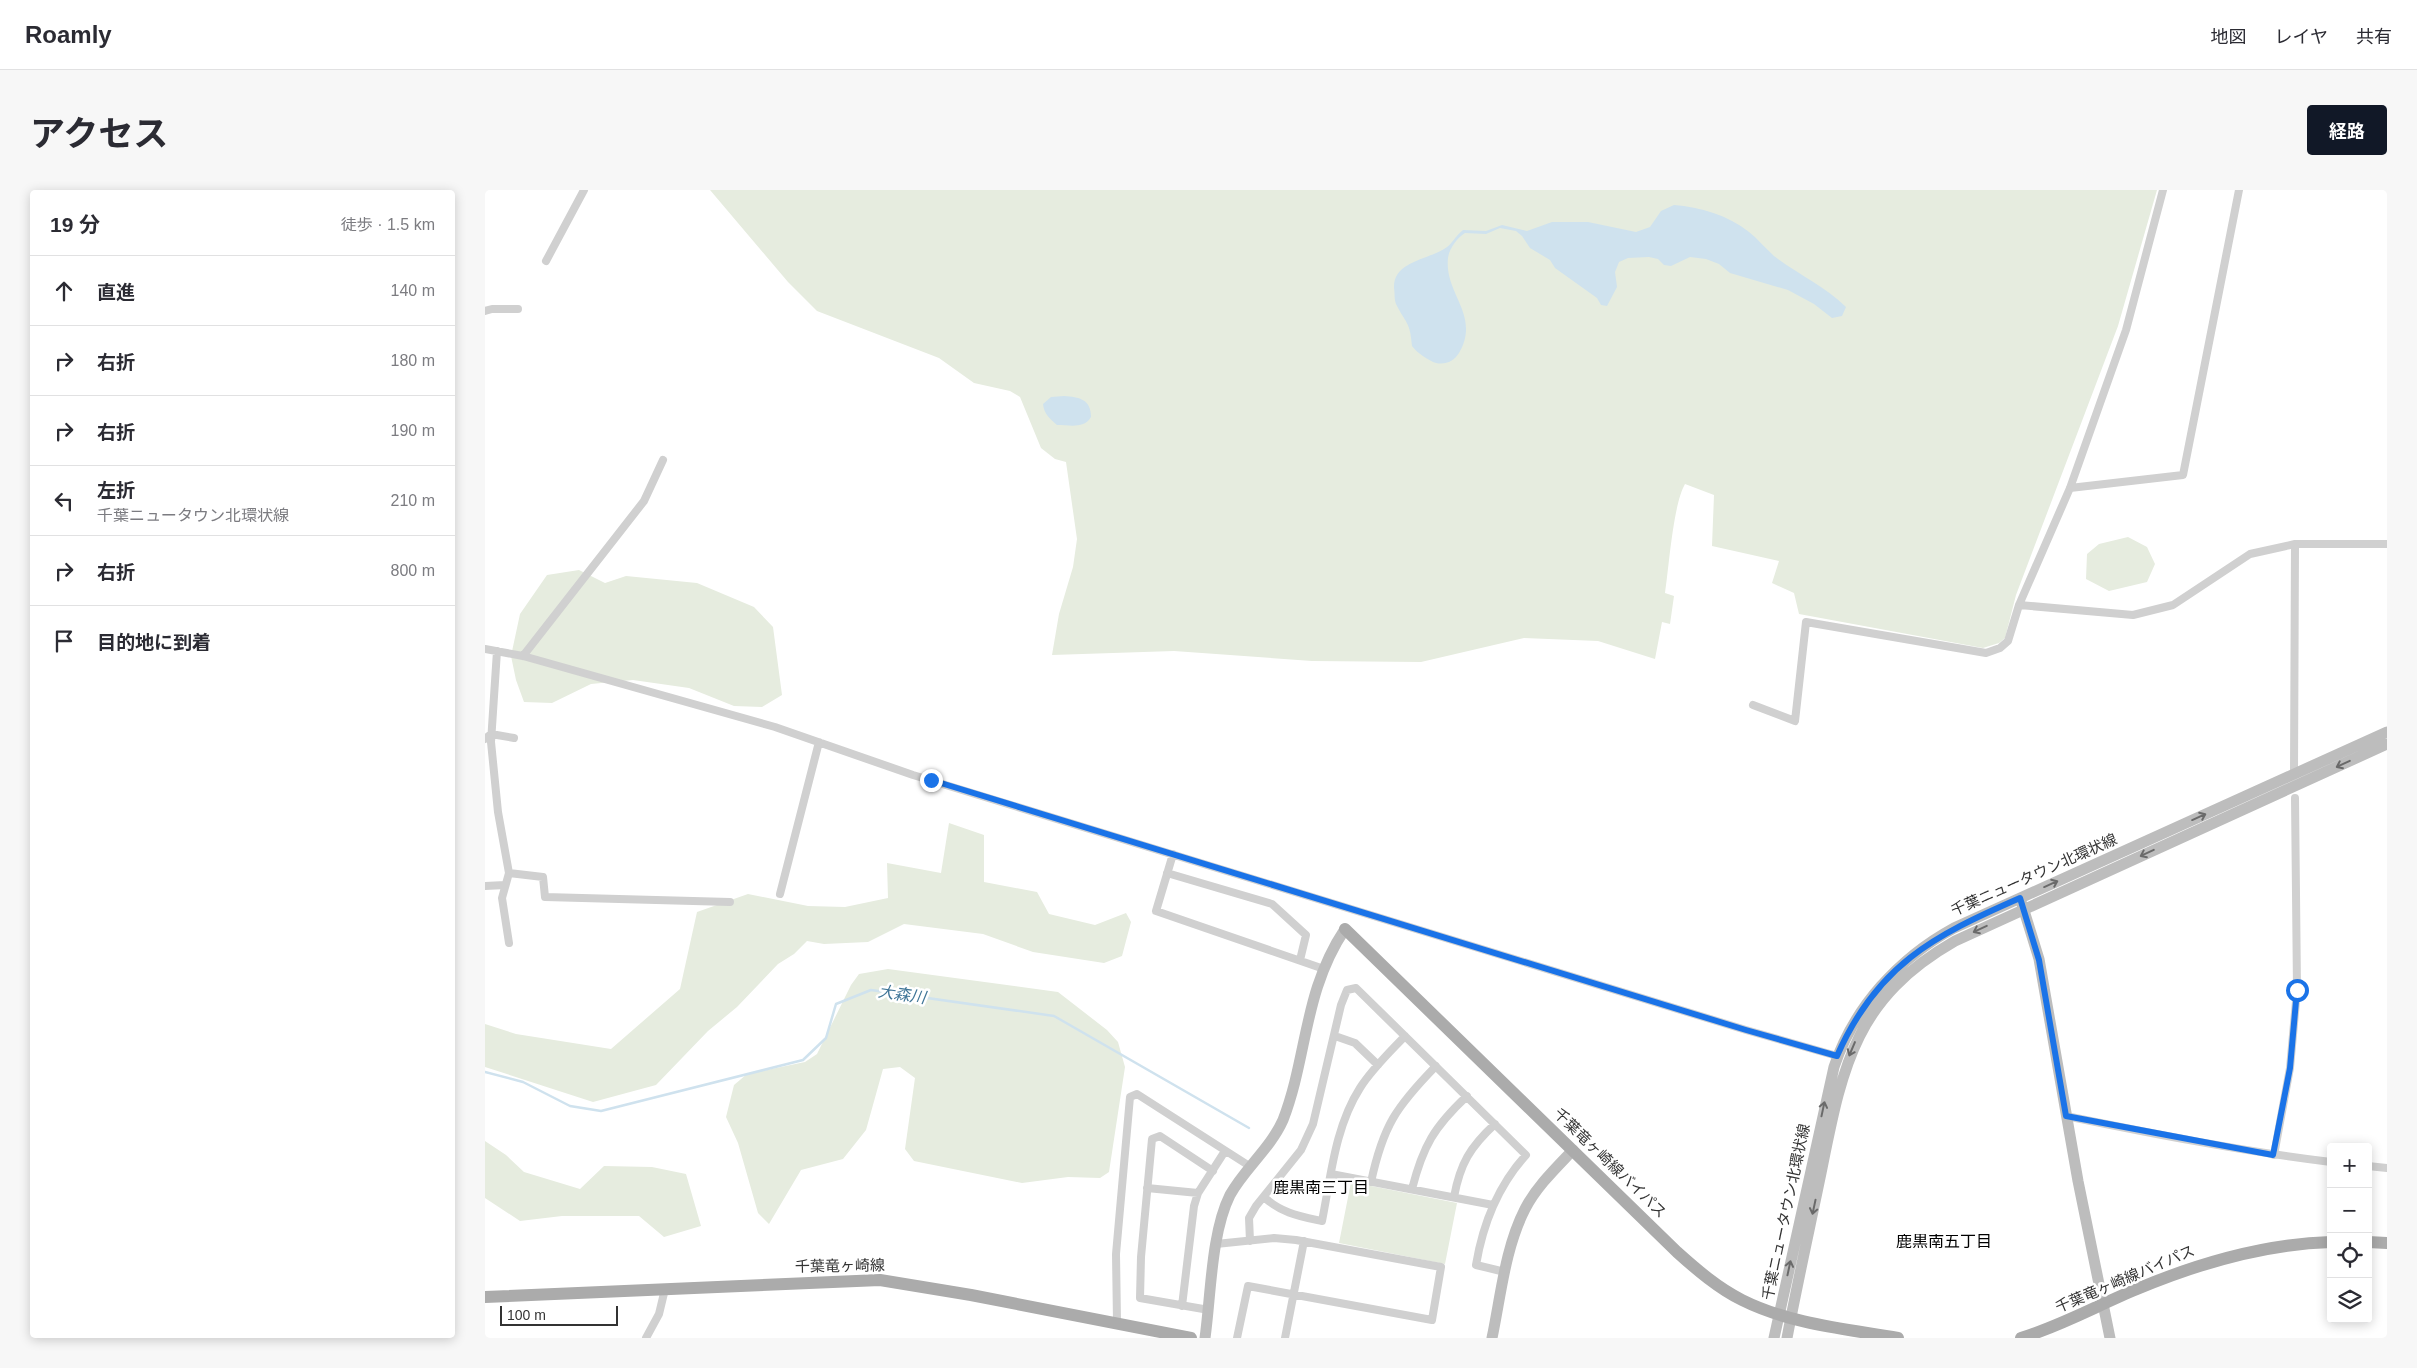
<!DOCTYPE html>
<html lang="ja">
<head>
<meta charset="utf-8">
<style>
	body { margin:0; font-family:Helvetica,"Noto Sans JP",sans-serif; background:#f7f7f7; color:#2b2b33 }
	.controls { position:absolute; right:15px; bottom:15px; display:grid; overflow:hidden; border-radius:5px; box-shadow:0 2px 12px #0003 }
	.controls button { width:45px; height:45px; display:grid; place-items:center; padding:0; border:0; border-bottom:1px solid #e1e1e2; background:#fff; color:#2b2b33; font:25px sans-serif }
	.scale { position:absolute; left:15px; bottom:12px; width:118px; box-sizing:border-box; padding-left:5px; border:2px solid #333; border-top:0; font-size:14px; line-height:18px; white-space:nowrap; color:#333; -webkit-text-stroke:4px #fff; paint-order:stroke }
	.stop { position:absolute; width:15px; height:15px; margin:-11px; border:4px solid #1a73e8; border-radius:50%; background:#fff }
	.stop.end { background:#1a73e8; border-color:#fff; box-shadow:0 1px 5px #0008 }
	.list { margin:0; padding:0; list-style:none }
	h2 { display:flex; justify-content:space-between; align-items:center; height:65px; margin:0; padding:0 20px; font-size:21px }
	h2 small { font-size:16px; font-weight:400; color:#7c7c81 }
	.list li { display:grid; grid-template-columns:32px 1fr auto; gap:15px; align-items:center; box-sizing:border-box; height:70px; padding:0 20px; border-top:1px solid #e1e1e2 }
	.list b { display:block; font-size:19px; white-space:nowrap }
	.list p { margin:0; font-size:16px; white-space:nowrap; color:#7c7c81 }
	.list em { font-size:16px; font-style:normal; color:#7c7c81 }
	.icon { flex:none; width:28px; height:28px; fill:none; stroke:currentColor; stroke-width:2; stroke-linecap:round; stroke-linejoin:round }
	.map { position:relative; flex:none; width:1902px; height:1148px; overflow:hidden; border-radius:5px }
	header { display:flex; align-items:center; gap:30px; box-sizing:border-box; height:70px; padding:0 25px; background:#fff; border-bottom:1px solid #e1e1e2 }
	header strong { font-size:24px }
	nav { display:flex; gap:28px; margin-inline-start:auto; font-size:18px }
	.intro { display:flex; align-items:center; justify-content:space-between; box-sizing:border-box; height:120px; padding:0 30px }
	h1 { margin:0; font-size:35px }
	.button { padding:12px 22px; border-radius:5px; background:#111827; color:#fff; font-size:18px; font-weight:700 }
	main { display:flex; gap:30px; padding:0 30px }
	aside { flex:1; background:#fff; border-radius:5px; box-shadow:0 2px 12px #0003 }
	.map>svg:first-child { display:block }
	.green { fill:#e6ecdf }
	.water { fill:#cfe2ee }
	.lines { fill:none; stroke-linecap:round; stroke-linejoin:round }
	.stream { stroke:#cfe2ee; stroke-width:2.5 }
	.street { stroke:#d0d0d0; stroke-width:8 }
	.secondary { stroke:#bdbdbd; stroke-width:11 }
	.primary { stroke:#ababab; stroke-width:12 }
	.oneway { stroke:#6a6a6a }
	.route { stroke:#1a73e8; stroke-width:6 }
	.labels { text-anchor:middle; stroke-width:5; stroke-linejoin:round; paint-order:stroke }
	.street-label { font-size:15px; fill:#333; stroke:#fff }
	.water-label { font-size:16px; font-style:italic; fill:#3f7597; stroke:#fff }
	.neighbourhood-label { font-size:16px; fill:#000; stroke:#fff }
</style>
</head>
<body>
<header>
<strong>Roamly</strong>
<nav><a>地図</a><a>レイヤ</a><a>共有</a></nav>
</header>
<div class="intro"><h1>アクセス</h1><a class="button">経路</a></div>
<main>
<aside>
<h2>19 分<small>徒歩 · 1.5 km</small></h2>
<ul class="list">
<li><svg class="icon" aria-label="ahead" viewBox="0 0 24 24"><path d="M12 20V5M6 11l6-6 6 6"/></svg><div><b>直進</b></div><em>140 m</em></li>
<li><svg class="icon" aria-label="right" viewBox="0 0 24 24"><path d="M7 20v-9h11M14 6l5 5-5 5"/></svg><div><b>右折</b></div><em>180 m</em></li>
<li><svg class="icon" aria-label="right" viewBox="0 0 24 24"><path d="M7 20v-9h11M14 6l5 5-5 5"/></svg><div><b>右折</b></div><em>190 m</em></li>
<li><svg class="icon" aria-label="left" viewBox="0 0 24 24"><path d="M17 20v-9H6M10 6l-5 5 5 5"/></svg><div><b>左折</b><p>千葉ニュータウン北環状線</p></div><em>210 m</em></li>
<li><svg class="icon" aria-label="right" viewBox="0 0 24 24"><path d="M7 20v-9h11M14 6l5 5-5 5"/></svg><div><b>右折</b></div><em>800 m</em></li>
<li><svg class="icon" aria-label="arrive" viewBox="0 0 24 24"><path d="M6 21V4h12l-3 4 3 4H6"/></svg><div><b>目的地に到着</b></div></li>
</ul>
</aside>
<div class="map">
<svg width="1902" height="1148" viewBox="0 0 1902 1148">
	<rect width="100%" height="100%" fill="#fff"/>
	<path class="green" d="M225 0H1672L1633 136 1531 405 1520 448 1514 453 1498 458 1314 424 1309 403 1287 393 1294 371 1227 356 1229 305 1200 294C1188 315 1184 377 1180 403L1189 406 1185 434 1177 432 1170 469 1113 451 1039 448 936 472 827 471 689 461 567 465 574 424 588 377 592 349 581 272 570 269 556 258 535 207 525 201 489 193 454 168 332 121 303 92Z
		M1643 347 1662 357 1670 374 1662 392 1624 401 1601 389 1602 364 1614 354Z
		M94 380 120 393 141 386 212 393 269 417 288 437 297 505 277 517 249 516 204 498 148 490 106 494 67 513 39 512 31 490 26 466 35 424 62 385Z
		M464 633 499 645V692L552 702 564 724 610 735 641 723 646 732 637 766 619 773 548 762 498 744 419 734 383 752 339 754 322 751 309 764 293 774 252 817 223 841 171 895 108 912 0 877V834L31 844 126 859 195 799 212 722 263 704 323 716 360 717 403 708 402 673 456 683Z
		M403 779 573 802 622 840 633 852 640 877 624 982 615 988 583 987 537 993 429 971 420 959 430 888 415 877 398 879 381 940 358 969 316 980 284 1034 273 1023 253 953 241 927 249 895 262 884 320 872 332 864 366 795 374 784Z
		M0 951 21 965 39 982 95 999 119 976 167 977 201 984 216 1036 179 1047 154 1026H77L35 1031 0 1008Z
		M866 992 972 1013 960 1074 854 1053Z"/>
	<path class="water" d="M1189 15C1215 17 1243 25 1264 42 1273 49 1280 58 1289 66 1312 84 1340 96 1361 117L1357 126 1347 128 1329 114 1303 100 1245 83 1234 74 1221 69 1205 67 1186 76 1179 75 1173 69 1164 67 1143 68 1134 72 1130 82 1132 97 1122 116 1116 115 1112 108 1070 78 1065 70 1045 58 1037 46 1031 41 1015 38 1001 44 980 43C972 48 964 59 963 68 959 104 996 125 974 163 969 171 961 175 951 173 944 171 931 162 927 156 925 131 921 134 911 114 909 109 910 103 909 98 908 72 941 70 959 59 967 55 970 46 978 40L1001 41 1017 35 1042 41 1067 32H1103L1151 42 1165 37 1176 21Z
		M579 206C594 207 606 209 606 227 599 239 585 235 572 235 565 229 559 224 558 214L566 207Z"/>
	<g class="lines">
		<path class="stream" d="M0 882 38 892 85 916 116 921 318 870 341 848 351 814 386 800 569 826 764 938"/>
		<path class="street" d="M61 71 99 0
			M0 121 7 119H33
			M1585 298 1698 285 1754 0
			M1534 415 1648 425 1688 415 1765 364 1810 354H1902
			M0 459 38 466 290 537 428 585 1261 840 1352 866
			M12 461 6 552 13 622 24 683 17 708 24 753
			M38 466 159 311 178 270
			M1268 515 1310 531 1321 432 1501 463 1515 458 1523 451 1534 415 1585 298 1641 140 1678 0
			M0 549 6 544 29 548
			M1809 584 1810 354
			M688 664 671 721 839 779
			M24 683 58 687 60 707 245 712
			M682 683 787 714 821 745 815 770
			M0 696 20 695
			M295 704 334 552
			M850 846 870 853 893 875
			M1581 926C1669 944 1756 961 1846 972
			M1789 965 1805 878 1812 800 1810 608
			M1883 976 1902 978
			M846 984 1008 1015
			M886 992C898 936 911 917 951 876
			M662 998 713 1003
			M927 999C938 956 949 937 982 906
			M779 1007C796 1023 814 1026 837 1031 846 986 850 937 875 898 887 879 904 863 920 846
			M969 1007C975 974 985 957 1010 934
			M765 1051 764 1028 771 1016 816 960 828 934 856 815 862 800 871 798 1041 965C1013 996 998 1033 991 1075L1020 1082
			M731 1054 789 1048 811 1050 956 1077 947 1130 763 1096 752 1148
			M697 1116 709 1016 713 1003 740 961
			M724 1120 655 1108 656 1067 667 949 675 946 728 981
			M632 1132 631 1064 645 907 652 904 766 977
			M161 1148 174 1124 180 1099
			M800 1148 819 1051"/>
		<path class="secondary" d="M1537 714 1554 769 1593 991 1625 1148
			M720 1148C726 1105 726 1043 745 1005 760 978 785 959 798 930 823 865 818 802 860 739
			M1007 1148C1016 1105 1020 1058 1040 1019 1052 996 1071 978 1088 960
			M1289 1148 1349 877C1369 817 1414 768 1469 738L1902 542
			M1302 1148C1312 1095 1324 1041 1335 988 1357 880 1367 810 1470 751L1902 554"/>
		<path class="primary" d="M860 739 1192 1062C1212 1080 1233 1098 1257 1110 1305 1134 1361 1139 1413 1148
			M1883 1052 1902 1053
			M0 1107 395 1090 486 1105 706 1148
			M1536 1148C1576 1136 1613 1115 1652 1099 1714 1073 1778 1054 1846 1052"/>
	</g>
	<defs><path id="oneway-shaft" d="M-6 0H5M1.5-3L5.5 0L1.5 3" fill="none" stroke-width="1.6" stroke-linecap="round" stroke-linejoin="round" transform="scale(1.25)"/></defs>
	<g class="oneway">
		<use href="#oneway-shaft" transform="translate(1858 574) rotate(155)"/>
		<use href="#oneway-shaft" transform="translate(1714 627) rotate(-24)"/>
		<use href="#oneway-shaft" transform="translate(1662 663) rotate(155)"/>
		<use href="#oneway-shaft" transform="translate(1566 694) rotate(-24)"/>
		<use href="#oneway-shaft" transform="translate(1495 739) rotate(155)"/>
		<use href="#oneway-shaft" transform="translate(1367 859) rotate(113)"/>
		<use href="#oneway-shaft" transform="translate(1338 919) rotate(-78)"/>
		<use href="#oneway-shaft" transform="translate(1329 1017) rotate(102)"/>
		<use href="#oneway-shaft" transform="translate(1304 1078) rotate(-78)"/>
	</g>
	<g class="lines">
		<path class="route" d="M446 590 1261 840 1352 866C1392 775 1448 746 1535 708L1554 770 1581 926 1788 965 1805 878 1812 800"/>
	</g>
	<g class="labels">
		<g class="street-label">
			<text transform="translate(1549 685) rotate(-24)" y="5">千葉ニュータウン北環状線</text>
			<text transform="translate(1125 973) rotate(44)" y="5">千葉竜ヶ崎線バイパス</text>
			<text transform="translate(1301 1022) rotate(-78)" y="5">千葉ニュータウン北環状線</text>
			<text transform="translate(355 1076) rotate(-1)" y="5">千葉竜ヶ崎線</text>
			<text transform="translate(1640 1089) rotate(-23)" y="5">千葉竜ヶ崎線バイパス</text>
		</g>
		<g class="water-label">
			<text transform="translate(417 804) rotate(8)" y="6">大森川</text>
		</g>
		<g class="neighbourhood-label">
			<text x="836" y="1003">鹿黒南三丁目</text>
			<text x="1459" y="1057">鹿黒南五丁目</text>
		</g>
	</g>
</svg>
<div class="controls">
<button>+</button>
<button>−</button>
<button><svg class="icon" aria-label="locate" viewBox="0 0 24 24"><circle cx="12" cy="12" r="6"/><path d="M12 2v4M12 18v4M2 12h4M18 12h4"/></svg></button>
<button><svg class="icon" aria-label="layers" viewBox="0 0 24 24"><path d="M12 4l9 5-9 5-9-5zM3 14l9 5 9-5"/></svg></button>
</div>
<div class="scale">100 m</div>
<div class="stop" style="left:1812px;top:800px"></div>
<div class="stop end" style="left:446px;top:590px"></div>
</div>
</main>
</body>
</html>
